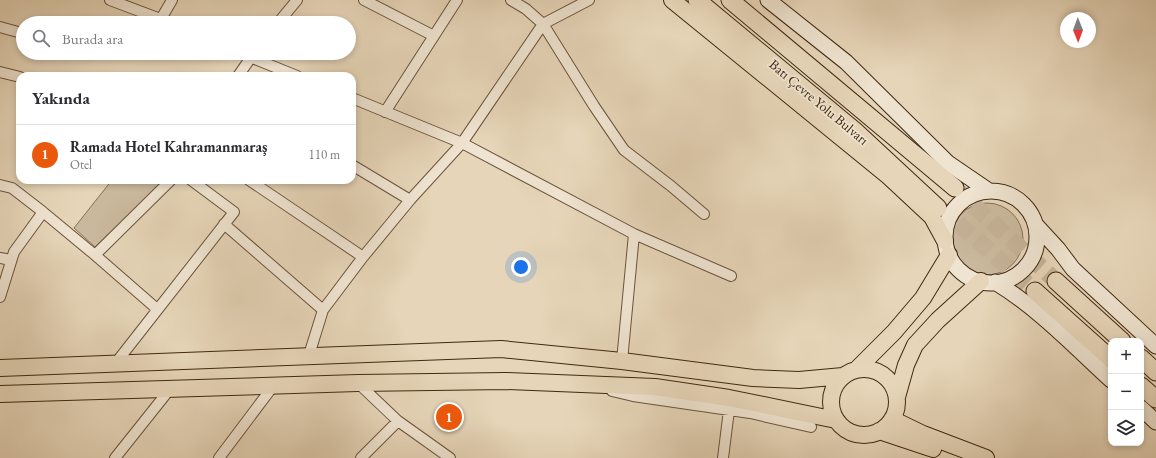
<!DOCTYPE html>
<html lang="tr">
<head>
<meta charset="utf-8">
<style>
	body { margin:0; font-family:"EB Garamond",serif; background:#f2f2f3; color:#2b2b33 }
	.controls { position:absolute; right:12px; bottom:12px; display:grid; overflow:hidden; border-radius:8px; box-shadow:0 2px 6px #0003 }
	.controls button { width:36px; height:36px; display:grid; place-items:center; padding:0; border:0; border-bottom:1px solid #e1e1e2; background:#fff; color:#2b2b33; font:20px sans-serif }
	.compass { position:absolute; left:1060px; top:12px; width:36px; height:36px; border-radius:50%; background:#fff; box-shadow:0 2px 6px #0003; rotate:179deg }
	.you { position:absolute; left:521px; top:267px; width:14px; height:14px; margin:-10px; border:3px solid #fff; border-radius:50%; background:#1a73e8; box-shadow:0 0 0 6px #1a73e833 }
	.badge { display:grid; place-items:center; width:26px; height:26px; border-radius:50%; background:#ea580c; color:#fff; font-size:13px; font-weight:700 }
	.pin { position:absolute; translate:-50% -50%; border:2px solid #fff; box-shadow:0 1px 4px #0006 }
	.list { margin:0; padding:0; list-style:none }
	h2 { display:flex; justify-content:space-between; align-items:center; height:52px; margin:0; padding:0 16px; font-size:17px }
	h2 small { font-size:13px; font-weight:400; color:#7c7c81 }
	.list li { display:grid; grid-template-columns:26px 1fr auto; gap:12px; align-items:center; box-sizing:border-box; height:60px; padding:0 16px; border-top:1px solid #e1e1e2 }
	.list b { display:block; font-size:15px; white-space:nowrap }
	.list p { margin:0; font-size:13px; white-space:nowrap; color:#7c7c81 }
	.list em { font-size:13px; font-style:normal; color:#7c7c81 }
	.icon { flex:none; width:22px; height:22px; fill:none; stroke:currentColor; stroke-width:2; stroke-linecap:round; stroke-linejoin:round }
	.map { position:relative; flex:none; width:1156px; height:458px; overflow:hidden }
	.search { position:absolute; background:#fff; box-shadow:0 2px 6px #0003; left:16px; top:16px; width:340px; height:44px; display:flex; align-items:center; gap:10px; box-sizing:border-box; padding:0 14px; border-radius:22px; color:#7c7c81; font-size:15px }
	.panel { position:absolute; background:#fff; box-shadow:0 2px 6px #0003; left:16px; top:72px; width:340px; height:112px; border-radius:12px }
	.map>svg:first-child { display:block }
	.green { fill:#cab89c; stroke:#867056 }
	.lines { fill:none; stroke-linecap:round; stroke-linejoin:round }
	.trunk-tunnel { stroke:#c5b297; stroke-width:17; stroke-dasharray:17 8; stroke-linecap:butt }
	.minor-casing { stroke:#6b533b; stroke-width:12 }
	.secondary-casing { stroke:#422811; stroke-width:17 }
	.primary-casing { stroke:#422811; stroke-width:18 }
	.trunk-casing { stroke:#422811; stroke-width:19 }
	.minor { stroke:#efe4d1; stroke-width:10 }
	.secondary { stroke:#efe4d1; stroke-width:15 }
	.primary { stroke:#e6d5b8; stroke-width:16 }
	.trunk { stroke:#e6d5b8; stroke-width:17 }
	.labels { text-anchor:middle; stroke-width:3.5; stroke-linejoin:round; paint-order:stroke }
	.street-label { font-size:14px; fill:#422811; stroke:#efe4d1 }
</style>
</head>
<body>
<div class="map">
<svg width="1156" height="458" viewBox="0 0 1156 458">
	<rect width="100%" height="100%" fill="#e6d5b8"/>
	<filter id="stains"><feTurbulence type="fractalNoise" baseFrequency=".005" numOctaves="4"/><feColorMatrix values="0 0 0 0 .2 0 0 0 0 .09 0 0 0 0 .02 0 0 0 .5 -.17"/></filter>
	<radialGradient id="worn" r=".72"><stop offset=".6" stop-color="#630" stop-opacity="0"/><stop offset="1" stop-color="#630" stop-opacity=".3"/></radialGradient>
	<path class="green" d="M112 180H165L95 247 74 228Z
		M951 239a36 36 0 1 1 72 0a36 36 0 1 1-72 0Z"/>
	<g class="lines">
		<path class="trunk-tunnel" d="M955 188 1056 281
			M938 208 967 231 1035 291"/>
		<defs>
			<path id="minor" d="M110 0 171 23
				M364 0 434 36
				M511 0 526 9 543 24 594 106 624 150 671 186 704 214
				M161 19 172 0
				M278 23 297 0
				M0 27 18 32
				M240 53 297 76
				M0 72 20 77
				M238 76 254 53
				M352 98 462 143 634 234 731 276
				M385 112 457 0
				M352 165 410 200
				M249 180 363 257
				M0 185 12 188 43 212 95 255 157 309
				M224 224 323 310
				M95 255 171 180
				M0 258 11 260
				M0 297 14 252 43 212
				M309 355 323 310 363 257 410 200 462 143 543 24 589 0
				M622 361 634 234
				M115 364 234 212 191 180
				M358 383 398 421 450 458
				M612 391 633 396 750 413 811 427
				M115 458 170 389
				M219 458 274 385
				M361 458 398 421
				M723 458 729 410"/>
			<path id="secondary" d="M768 0 846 62 948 163 989 191
				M945 237a46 46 0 1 1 92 0a46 46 0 1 1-92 0Z
				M1035 224 1058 249 1073 269 1156 346
				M995 282C1038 308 1074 346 1111 380
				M1141 408 1156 422"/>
			<path id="primary" d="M672 0 887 175 932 217 945 241
				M0 368 501 349 622 361 753 378 799 380 843 376
				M831 402a33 33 0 1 1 66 0a33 33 0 1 1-66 0Z
				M856 370 894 332 923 298 949 255
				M0 394 358 383 506 381 655 387 729 398 836 420
				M897 397 906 365 915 345 938 320 981 281
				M892 419 923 434 986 458
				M879 431 933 449"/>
			<path id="trunk" d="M697 0 854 130 938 208
				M730 0 955 188
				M1056 281 1122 341
				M1035 291 1111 359
				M1141 358 1156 372
				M1141 386 1156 399"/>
		</defs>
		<use href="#minor" class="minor-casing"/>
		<use href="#secondary" class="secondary-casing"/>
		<use href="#primary" class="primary-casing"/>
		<use href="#trunk" class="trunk-casing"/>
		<use href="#minor" class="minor"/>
		<use href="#secondary" class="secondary"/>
		<use href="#primary" class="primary"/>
		<use href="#trunk" class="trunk"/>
	</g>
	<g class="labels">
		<g class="street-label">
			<text transform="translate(819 102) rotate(40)" y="5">Batı Çevre Yolu Bulvarı</text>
		</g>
	</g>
	<rect width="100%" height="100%" filter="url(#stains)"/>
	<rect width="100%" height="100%" fill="url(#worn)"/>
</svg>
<div class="controls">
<button>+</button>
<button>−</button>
<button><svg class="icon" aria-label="layers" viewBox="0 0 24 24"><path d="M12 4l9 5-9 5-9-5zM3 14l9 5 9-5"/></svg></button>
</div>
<svg class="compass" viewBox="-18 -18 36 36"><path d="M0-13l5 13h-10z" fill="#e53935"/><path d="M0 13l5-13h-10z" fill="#7c7c81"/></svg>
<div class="you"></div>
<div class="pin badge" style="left:449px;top:417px">1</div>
<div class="search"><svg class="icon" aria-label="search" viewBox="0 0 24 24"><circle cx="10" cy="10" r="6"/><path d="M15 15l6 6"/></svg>Burada ara</div>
<section class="panel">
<h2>Yakında<small></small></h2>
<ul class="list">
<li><span class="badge">1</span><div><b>Ramada Hotel Kahramanmaraş</b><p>Otel</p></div><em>110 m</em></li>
</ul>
</section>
</div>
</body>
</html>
